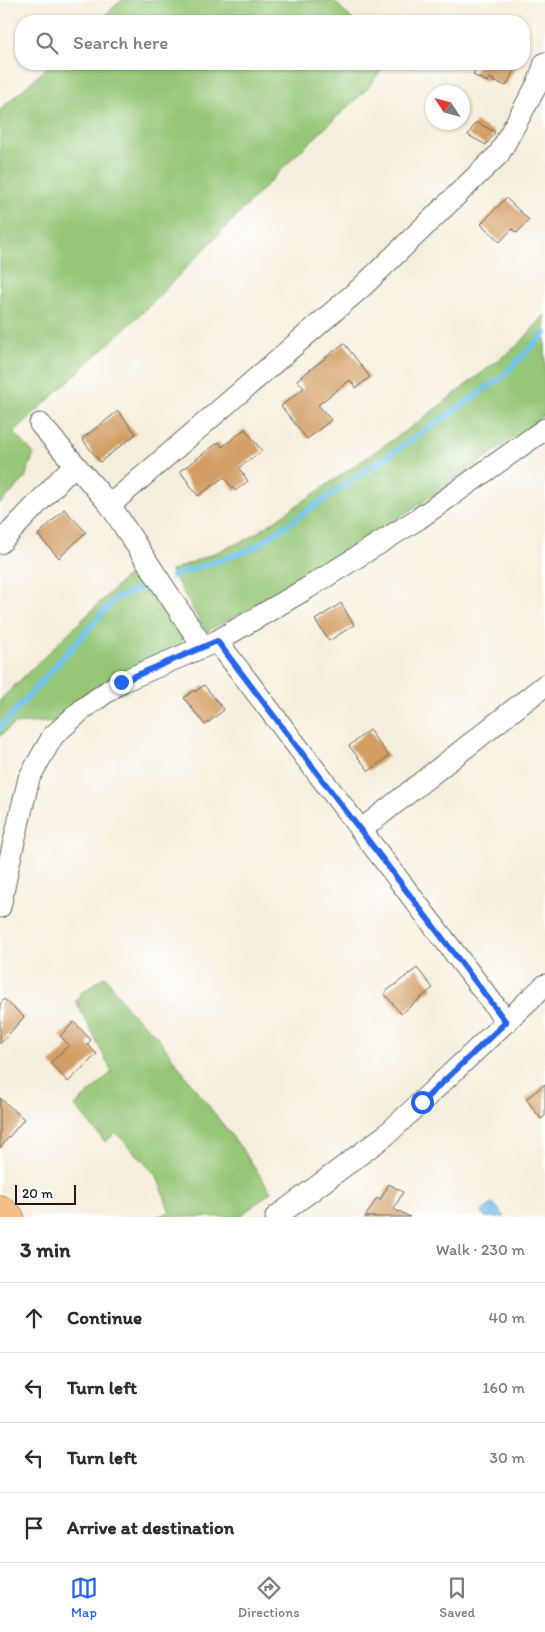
<!DOCTYPE html>
<html lang="en">
<head>
<meta charset="utf-8">
<style>
	body { margin:0; font-family:Itim,sans-serif; background:#f7f7f7; color:#2b2b33 }
	.compass { position:absolute; left:425px; top:85px; width:45px; height:45px; border-radius:50%; background:#fff; box-shadow:0 1px 4px #0004; rotate:306deg }
	.scale { position:absolute; left:15px; bottom:12px; width:61px; box-sizing:border-box; padding-left:5px; border:2px solid #1c1c1c; border-top:0; font-size:14px; line-height:18px; white-space:nowrap; color:#1c1c1c; -webkit-text-stroke:4px #fff; paint-order:stroke }
	.stop { position:absolute; width:15px; height:15px; margin:-11px; border:4px solid #2563eb; border-radius:50%; background:#fff }
	.stop.end { background:#2563eb; border-color:#fff; box-shadow:0 1px 5px #0008 }
	.list { margin:0; padding:0; list-style:none }
	h2 { display:flex; justify-content:space-between; align-items:center; height:65px; margin:0; padding:0 20px; font-size:21px }
	h2 small { font-size:16px; font-weight:400; color:#7c7c81 }
	.list li { display:grid; grid-template-columns:32px 1fr auto; gap:15px; align-items:center; box-sizing:border-box; height:70px; padding:0 20px; border-top:1px solid #e1e1e2 }
	.list b { display:block; font-size:19px; white-space:nowrap }
	.list em { font-size:16px; font-style:normal; color:#7c7c81 }
	.icon { flex:none; width:28px; height:28px; fill:none; stroke:currentColor; stroke-width:2; stroke-linecap:round; stroke-linejoin:round }
	.map { position:relative; flex:none; width:545px; height:1217px; overflow:hidden }
	.search { position:absolute; background:#fff; box-shadow:0 1px 4px #0004; left:15px; right:15px; top:15px; height:55px; display:flex; align-items:center; gap:12px; box-sizing:border-box; padding:0 18px; border-radius:20px; color:#7c7c81; font-size:19px }
	.sheet { height:345px; background:#fff }
	nav { display:flex; justify-content:space-around; align-items:center; box-sizing:border-box; height:70px; border-top:1px solid #e1e1e2; background:#fff; font-size:14px; color:#7c7c81 }
	nav a { display:grid; justify-items:center; gap:2px }
	nav .on { color:#2563eb }
	.map>svg:first-child { display:block }
	.green { fill:#94c676; stroke:#587149 }
	.water { fill:#6fc2eb; stroke:#466f84 }
	.lines { fill:none; stroke-linecap:round; stroke-linejoin:round }
	.stream { stroke:#6fc2eb; stroke-width:6 }
	.building { fill:#d29e63 }
	.minor-casing { stroke:#68665f; stroke-width:23 }
	.major-casing { stroke:#68665f; stroke-width:29 }
	.minor { stroke:#fff; stroke-width:21 }
	.major { stroke:#f6be87; stroke-width:28 }
	.route { stroke:#2563eb; stroke-width:6 }
</style>
</head>
<body>
<div class="map">
<svg width="545" height="1217" viewBox="0 0 545 1217">
	<rect width="100%" height="100%" fill="#fff"/>
	<filter id="ink" filterUnits="userSpaceOnUse"><feTurbulence type="fractalNoise" baseFrequency=".02" numOctaves="2"/><feDisplacementMap in="SourceGraphic" scale="10" xChannelSelector="R" yChannelSelector="G"/><feConvolveMatrix kernelMatrix="1 2 1 2 8 2 1 2 1" color-interpolation-filters="sRGB"/></filter>
	<filter id="wash" filterUnits="userSpaceOnUse"><feTurbulence type="fractalNoise" baseFrequency=".0096" numOctaves="4" result="noise"/><feDisplacementMap in="SourceGraphic" scale="20" xChannelSelector="R" yChannelSelector="G"/><feGaussianBlur stdDeviation="1.12" result="paint"/><feColorMatrix in="noise" values="0 0 0 0 0 0 0 0 0 0 0 0 0 0 0 0 0 1.4 0 .05"/><feComposite in="paint" operator="in"/></filter>
	<g filter="url(#wash)">
		<rect width="100%" height="100%" fill="#f6eedc"/>
		<path class="green" d="M122 0H333L354 21H98Z
			M51 64H376L382 69 367 89 294 157 147 308 14 432 34 454 24 480 0 504V110Z
			M545 315V414C438 496 324 569 206 632L171 571 248 539 417 423 519 344Z
			M147 572 184 630 181 645 103 682 74 702 57 721 14 724 0 736V700L125 578 133 573Z
			M105 976 129 1011 157 1036 187 1078 242 1149 271 1192 239 1217H156L170 1212 157 1176 116 1133 105 1142 75 1106 112 1072 76 1001 81 993Z"/>
		<path class="water" d="M493 1203 505 1217H485L482 1212Z"/>
		<g class="lines">
			<path class="stream" d="M173 576 252 549 500 379 545 333
				M0 728 116 598 149 585"/>
		</g>
		<g id="blocks">
			<path class="building" d="M478 64H517L506 86 497 82V83L493 82 494 80 489 78 487 82 473 75Z
				M476 122 495 132 486 145 468 135Z
				M506 198 529 220 517 233 512 229 500 242 481 224Z
				M344 343 370 377 356 388 350 380 318 405 331 420 307 439 281 406 304 388 297 380Z
				M118 411 136 434 100 462 82 439Z
				M245 429 262 451 239 468 248 481 235 491 224 477 198 496 180 471 219 442 222 447Z
				M64 509 86 532 59 558 38 535Z
				M341 603 354 625 329 641 315 620Z
				M204 685 224 710 205 725 184 698 194 690 195 692Z
				M369 730 389 756 369 771 349 746Z
				M417 968 433 988 401 1014 384 993Z
				M4 999 24 1017 0 1044V1004Z
				M74 1022 91 1040 87 1044 97 1054 68 1082 50 1063 69 1045 60 1036Z
				M545 1084V1116L541 1119 526 1099Z
				M0 1098 24 1119 0 1148Z
				M389 1184 403 1192 394 1209 399 1212V1211L410 1217H365L377 1198 380 1200Z"/>
		</g>
	</g>
	<g filter="url(#ink)">
		<use href="#blocks" fill-opacity="0" stroke="#68665f" stroke-width="1"/>
		<g class="lines">
			<defs>
				<path id="minor" d="M40 424 110 505
					M0 543 75 464
					M217 641 507 1022
					M203 647 110 505 364 285 499 154 538 83 545 63
					M361 830 545 685
					M0 907 9 863 29 778 53 736 84 708 121 682 217 641 306 589 418 519 545 429
					M276 1217 386 1135 545 985"/>
				<path id="major" d="M0 1209 10 1217"/>
			</defs>
			<use href="#minor" class="minor-casing"/>
			<use href="#major" class="major-casing"/>
			<use href="#minor" class="minor"/>
			<use href="#major" class="major"/>
		</g>
	</g>
	<g class="lines" filter="url(#ink)">
		<path class="route" d="M121 682 217 641 506 1022 422 1102"/>
	</g>
</svg>
<svg class="compass" viewBox="-18 -18 36 36"><path d="M0-13l5 13h-10z" fill="#e53935"/><path d="M0 13l5-13h-10z" fill="#7c7c81"/></svg>
<div class="scale">20 m</div>
<div class="stop" style="left:422px;top:1102px"></div>
<div class="stop end" style="left:121px;top:682px"></div>
<div class="search"><svg class="icon" aria-label="search" viewBox="0 0 24 24"><circle cx="10" cy="10" r="6"/><path d="M15 15l6 6"/></svg>Search here</div>
</div>
<section class="sheet">
<h2>3 min<small>Walk · 230 m</small></h2>
<ul class="list">
<li><svg class="icon" aria-label="ahead" viewBox="0 0 24 24"><path d="M12 20V5M6 11l6-6 6 6"/></svg><div><b>Continue</b></div><em>40 m</em></li>
<li><svg class="icon" aria-label="left" viewBox="0 0 24 24"><path d="M17 20v-9H6M10 6l-5 5 5 5"/></svg><div><b>Turn left</b></div><em>160 m</em></li>
<li><svg class="icon" aria-label="left" viewBox="0 0 24 24"><path d="M17 20v-9H6M10 6l-5 5 5 5"/></svg><div><b>Turn left</b></div><em>30 m</em></li>
<li><svg class="icon" aria-label="arrive" viewBox="0 0 24 24"><path d="M6 21V4h12l-3 4 3 4H6"/></svg><div><b>Arrive at destination</b></div></li>
</ul>
</section>
<nav>
<a class="on"><svg class="icon" aria-label="map" viewBox="0 0 24 24"><path d="M3 6l6-2 6 2 6-2v14l-6 2-6-2-6 2zM9 4v14M15 6v14"/></svg>Map</a>
<a><svg class="icon" aria-label="directions" viewBox="0 0 24 24"><path d="M12 3l9 9-9 9-9-9zM9 14v-3h6M13 9l2 2-2 2"/></svg>Directions</a>
<a><svg class="icon" aria-label="saved" viewBox="0 0 24 24"><path d="M7 4h10v16l-5-4-5 4z"/></svg>Saved</a>
</nav>
</body>
</html>
